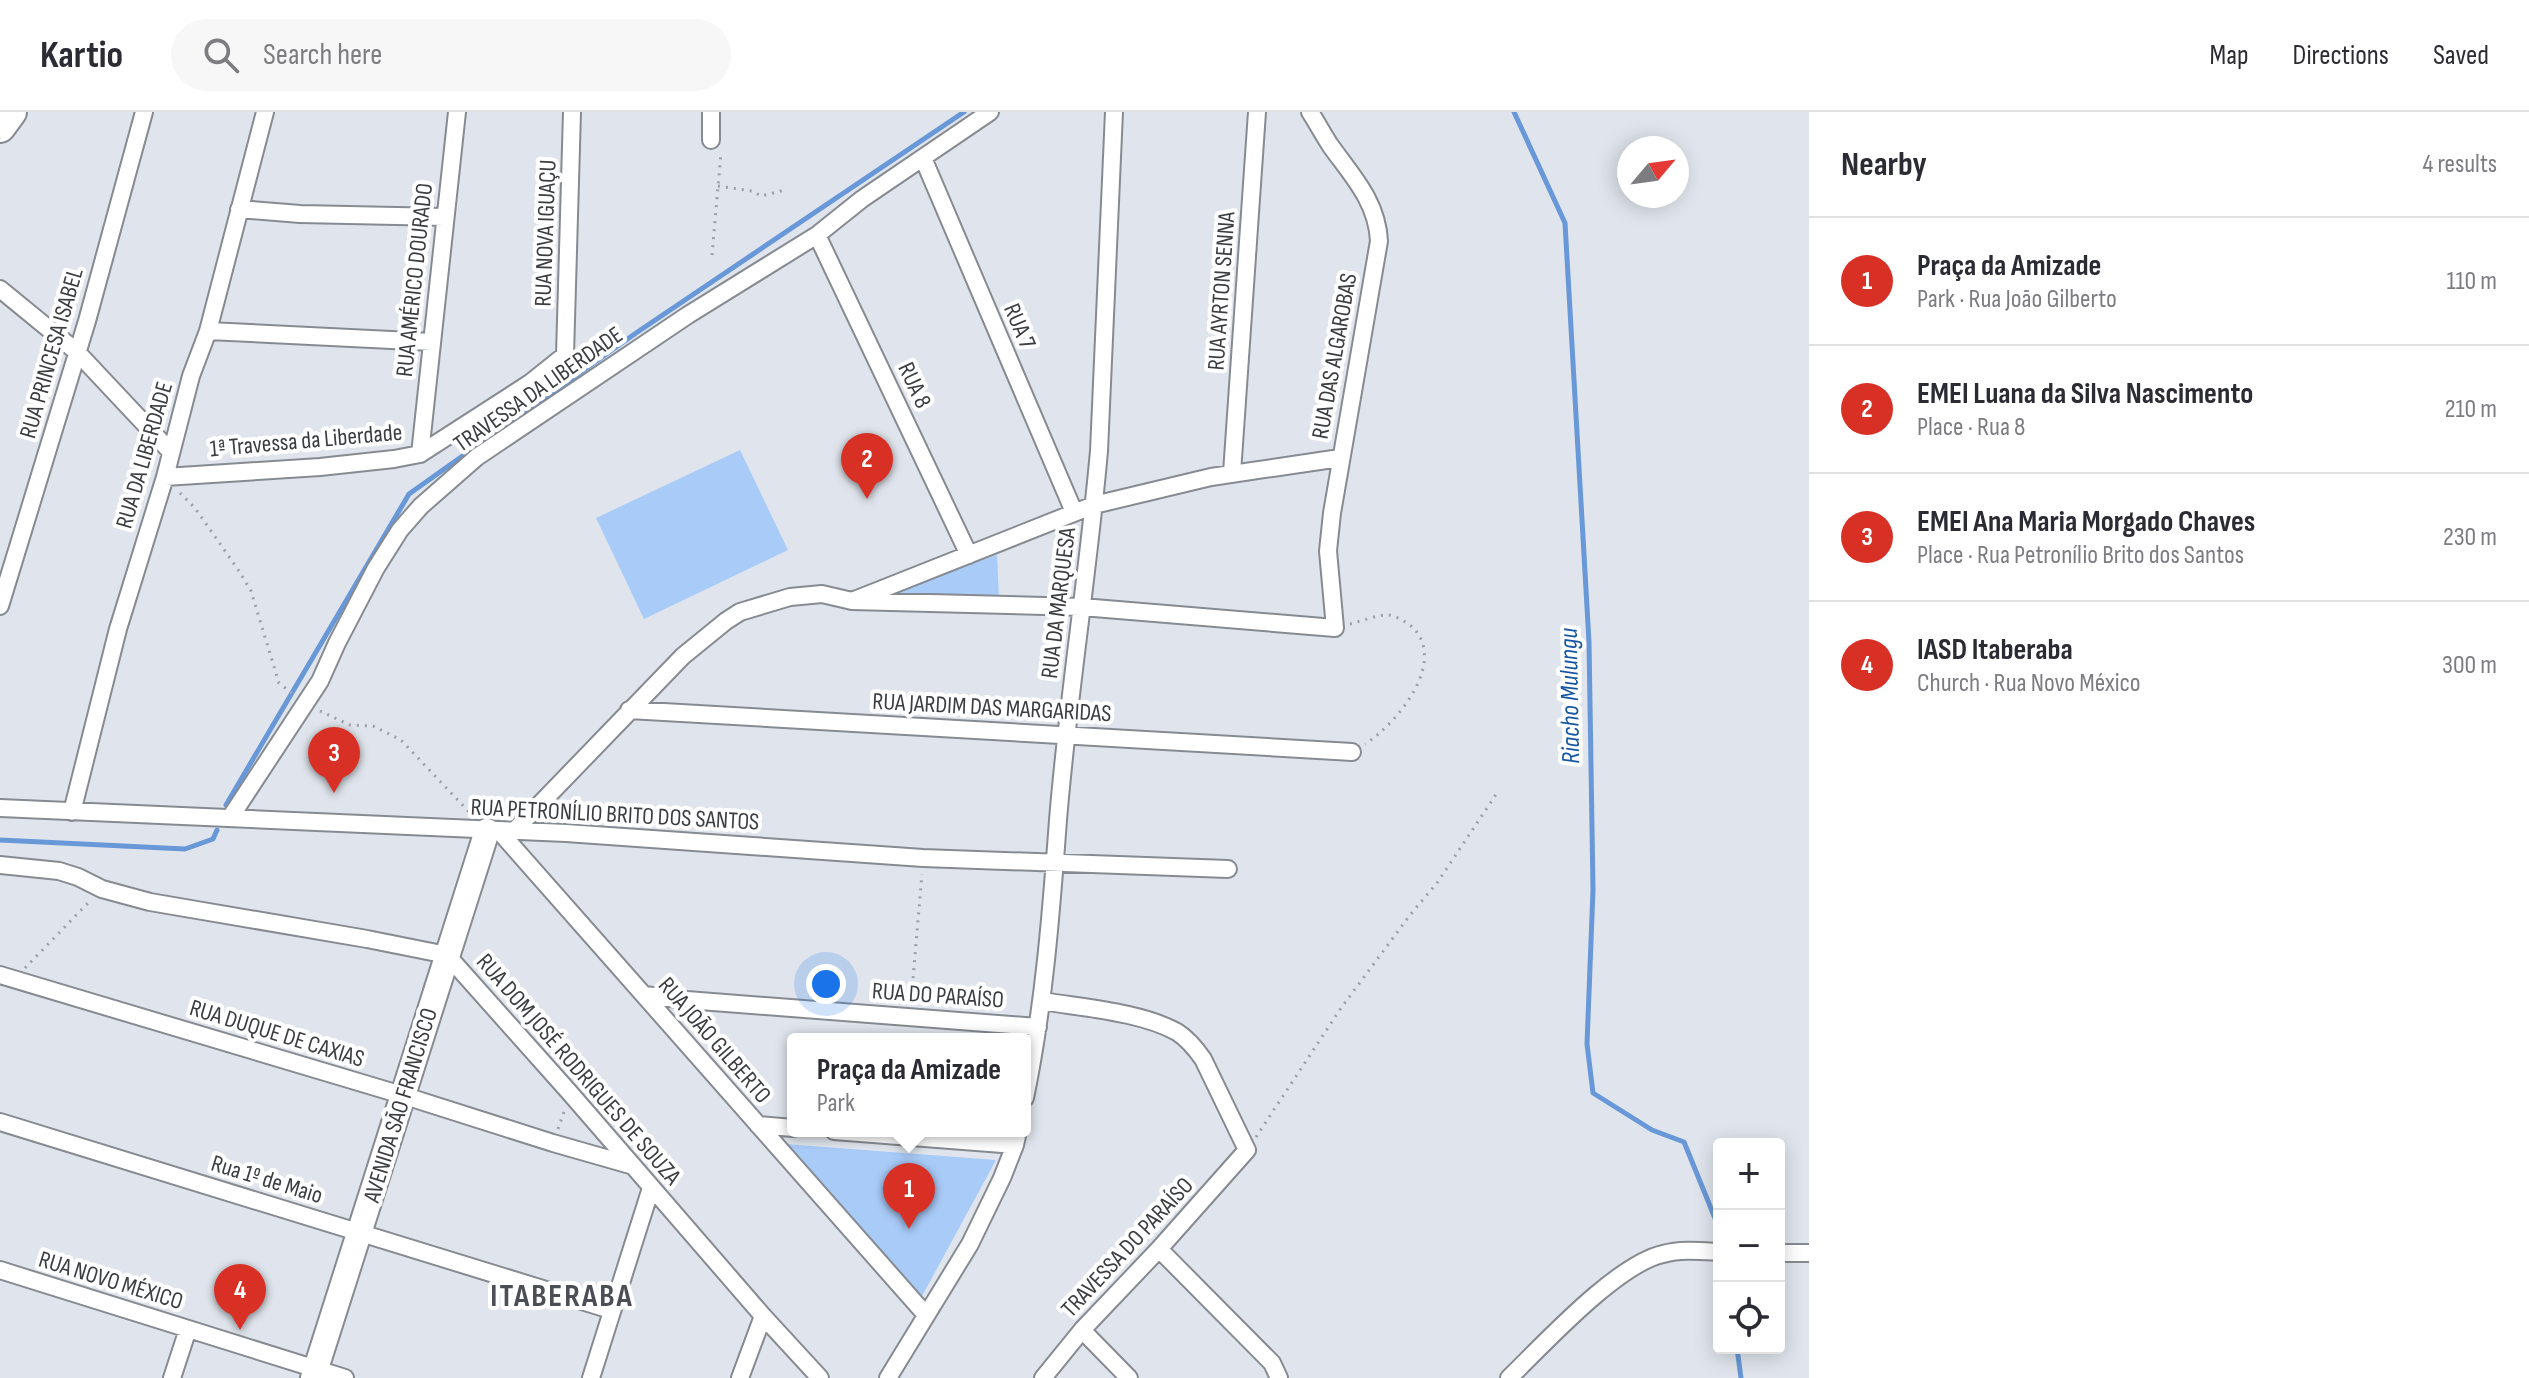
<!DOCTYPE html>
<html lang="en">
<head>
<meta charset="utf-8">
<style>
	body { margin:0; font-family:"Sofia Sans Condensed",sans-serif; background:#f7f7f7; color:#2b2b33 }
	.controls { position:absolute; right:24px; bottom:24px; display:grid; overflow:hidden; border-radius:8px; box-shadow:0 4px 20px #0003 }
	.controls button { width:72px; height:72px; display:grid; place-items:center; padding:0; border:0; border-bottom:2px solid #e1e1e2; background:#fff; color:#2b2b33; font:40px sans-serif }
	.compass { position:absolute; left:1617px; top:24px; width:72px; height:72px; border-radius:50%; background:#fff; box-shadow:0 4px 20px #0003; rotate:61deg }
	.you { position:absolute; left:826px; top:872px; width:28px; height:28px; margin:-20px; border:6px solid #fff; border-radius:50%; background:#1a73e8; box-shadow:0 0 0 12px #1a73e833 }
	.badge { display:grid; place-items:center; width:52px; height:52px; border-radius:50%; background:#d93025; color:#fff; font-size:26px; font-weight:700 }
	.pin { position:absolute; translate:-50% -66px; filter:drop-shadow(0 2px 4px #0008) }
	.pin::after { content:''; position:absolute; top:42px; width:28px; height:24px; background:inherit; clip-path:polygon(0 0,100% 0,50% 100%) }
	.popup { position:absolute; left:787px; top:921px; width:244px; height:104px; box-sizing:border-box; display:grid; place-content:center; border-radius:8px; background:#fff; filter:drop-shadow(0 2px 6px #0005); font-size:26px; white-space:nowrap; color:#7c7c81 }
	.popup b { font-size:30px; color:#2b2b33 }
	.popup::after { content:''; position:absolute; left:50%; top:100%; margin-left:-16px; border:16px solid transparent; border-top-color:#fff }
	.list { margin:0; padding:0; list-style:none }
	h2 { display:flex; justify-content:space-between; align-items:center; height:104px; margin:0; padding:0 32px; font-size:34px }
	h2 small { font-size:26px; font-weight:400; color:#7c7c81 }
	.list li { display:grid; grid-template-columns:52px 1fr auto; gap:24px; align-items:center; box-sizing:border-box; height:128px; padding:0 32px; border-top:2px solid #e1e1e2 }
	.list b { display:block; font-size:30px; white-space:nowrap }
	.list p { margin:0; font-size:26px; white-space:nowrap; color:#7c7c81 }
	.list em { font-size:26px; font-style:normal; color:#7c7c81 }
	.icon { flex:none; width:44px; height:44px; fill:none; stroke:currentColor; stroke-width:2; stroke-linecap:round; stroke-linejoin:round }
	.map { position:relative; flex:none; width:1809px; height:1266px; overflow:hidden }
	header { display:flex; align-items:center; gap:48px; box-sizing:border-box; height:112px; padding:0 40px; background:#fff; border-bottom:2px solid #e1e1e2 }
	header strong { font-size:38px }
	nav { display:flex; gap:44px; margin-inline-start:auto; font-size:28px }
	.search { width:560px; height:72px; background:#f7f7f7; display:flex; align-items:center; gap:20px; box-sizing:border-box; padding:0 28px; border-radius:44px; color:#7c7c81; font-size:30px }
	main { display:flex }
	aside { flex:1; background:#fff }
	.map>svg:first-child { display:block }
	.green { fill:#a9cbf8 }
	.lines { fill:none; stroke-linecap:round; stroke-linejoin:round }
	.stream { stroke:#6898d7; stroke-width:5 }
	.street-casing { stroke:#868b92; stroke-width:20 }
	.secondary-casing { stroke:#868b92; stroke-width:28 }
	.highway-casing { stroke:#868b92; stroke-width:34 }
	.path { stroke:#9ca0a6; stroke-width:3; stroke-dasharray:2 6; stroke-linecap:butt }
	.street { stroke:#fff; stroke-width:16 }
	.secondary { stroke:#fff; stroke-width:24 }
	.highway { stroke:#fff; stroke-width:30 }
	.labels { text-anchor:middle; stroke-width:8; stroke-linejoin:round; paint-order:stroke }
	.street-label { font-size:24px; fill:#3b3d40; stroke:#fff }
	.water-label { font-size:26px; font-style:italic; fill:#1456a1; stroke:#fff }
	.district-label { font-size:32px; font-weight:bold; letter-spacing:2px; fill:#4b4f55; stroke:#fff }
</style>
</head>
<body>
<header>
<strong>Kartio</strong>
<div class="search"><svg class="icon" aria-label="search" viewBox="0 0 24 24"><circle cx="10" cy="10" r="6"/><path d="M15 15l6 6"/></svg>Search here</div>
<nav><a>Map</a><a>Directions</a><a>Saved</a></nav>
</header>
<main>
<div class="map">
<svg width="1809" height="1266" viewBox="0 0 1809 1266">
	<rect width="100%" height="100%" fill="#e0e5ed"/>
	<path class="green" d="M740 338 788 438 644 507 596 406Z
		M997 443 999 486 880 483Z
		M785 1032 996 1048 921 1186Z"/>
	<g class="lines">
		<path class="stream" d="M1514 0 1565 111 1589 530 1593 778 1587 932 1593 981 1652 1018 1684 1030 1719 1116
			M226 693 409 382 636 221 964 0
			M0 728 185 737 213 727 217 718
			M1737 1236 1741 1266"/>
		<defs>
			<path id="street" d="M711 0V28
				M923 46 1074 400
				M239 97 300 102 445 105
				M817 123 969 443
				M0 177 77 240 170 339
				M208 219 432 230
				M420 342 457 0
				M1232 361 1257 0
				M165 365 320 355 394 347 420 342 530 271 565 243 572 0
				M852 489 1082 495 1335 516 1328 439 1332 401 1379 129C1377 89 1352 64 1330 33 1323 22 1317 11 1310 0
				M0 494 87 209 144 0
				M629 598 1352 640
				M0 696 566 721 923 746 1228 757
				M72 700 118 517 165 365 191 264 208 219 265 0
				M230 706 320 569 337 531 376 456 400 418 421 394 477 345 688 203 817 123 862 87 990 0
				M500 720 926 1203
				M513 720 683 544 726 509 740 500 790 485 822 482 852 489 1094 393 1211 365 1340 346
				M0 753 59 759 78 765 102 777 150 790 367 827 447 843 570 981 763 1204 820 1266
				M0 863 402 983 553 1031 630 1053
				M644 883 687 888 1038 915
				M1043 889C1083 896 1141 900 1177 920 1188 927 1196 937 1203 947L1247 1038 1159 1137 1082 1218 1043 1266
				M1025 986C1044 894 1051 803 1058 708 1068 585 1088 463 1099 339L1114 0
				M0 1010 611 1198
				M758 1013 793 1016
				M834 1019 1015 1033
				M1159 1137 1272 1251 1279 1266
				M1779 1141H1809
				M0 1158 345 1266
				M1082 1218 1129 1266
				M172 1266 188 1217
				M591 1266 651 1076
				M740 1266 763 1204
				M888 1266 970 1132 1002 1066 1015 1033 1018 1019
				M1509 1266C1544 1232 1617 1152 1663 1142 1681 1137 1701 1139 1719 1140"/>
			<path id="secondary" d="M313 1266 487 719"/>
			<path id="highway" d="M0 15 11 0"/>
		</defs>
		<use href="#street" class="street-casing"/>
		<use href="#secondary" class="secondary-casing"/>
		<use href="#highway" class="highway-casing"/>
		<path class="path" d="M718 74 752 79 761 84 785 78
			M712 143 721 41
			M180 381 195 396 239 459 251 479 279 571 293 582
			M1350 512C1362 509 1376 503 1387 503 1395 503 1404 509 1410 513 1450 547 1398 611 1365 632
			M320 599 350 613 373 614 401 628 470 701
			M25 856 89 790
			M911 890 922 762
			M558 1017 565 997
			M1256 1025 1341 896 1410 803 1437 771 1499 678"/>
		<use href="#street" class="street"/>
		<use href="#secondary" class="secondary"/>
		<use href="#highway" class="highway"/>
	</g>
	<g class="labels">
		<g class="street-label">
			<text transform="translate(545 121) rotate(-88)" y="8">RUA NOVA IGUAÇU</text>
			<text transform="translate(414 168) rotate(-84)" y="8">RUA AMÉRICO DOURADO</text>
			<text transform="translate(1221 179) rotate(-86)" y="8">RUA AYRTON SENNA</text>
			<text transform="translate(1020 214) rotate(67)" y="8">RUA 7</text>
			<text transform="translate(51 241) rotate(-74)" y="8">RUA PRINCESA ISABEL</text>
			<text transform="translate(1334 244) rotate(-80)" y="8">RUA DAS ALGAROBAS</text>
			<text transform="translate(915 273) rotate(65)" y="8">RUA 8</text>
			<text transform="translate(538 277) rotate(-35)" y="8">TRAVESSA DA LIBERDADE</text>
			<text transform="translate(306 328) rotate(-5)" y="8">1ª Travessa da Liberdade</text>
			<text transform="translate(144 343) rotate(-74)" y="8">RUA DA LIBERDADE</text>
			<text transform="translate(1058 491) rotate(-83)" y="8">RUA DA MARQUESA</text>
			<text transform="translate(992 595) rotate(3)" y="8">RUA JARDIM DAS MARGARIDAS</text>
			<text transform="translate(615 702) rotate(3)" y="8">RUA PETRONÍLIO BRITO DOS SANTOS</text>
			<text transform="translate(938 883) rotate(4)" y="8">RUA DO PARAÍSO</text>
			<text transform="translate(277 921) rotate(17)" y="8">RUA DUQUE DE CAXIAS</text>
			<text transform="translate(715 928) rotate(49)" y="8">RUA JOÃO GILBERTO</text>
			<text transform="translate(579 957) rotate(49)" y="8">RUA DOM JOSÉ RODRIGUES DE SOUZA</text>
			<text transform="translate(400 993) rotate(-73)" y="8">AVENIDA SÃO FRANCISCO</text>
			<text transform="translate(267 1067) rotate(17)" y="8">Rua 1º de Maio</text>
			<text transform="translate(1127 1135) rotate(-47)" y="8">TRAVESSA DO PARAÍSO</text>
			<text transform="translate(111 1168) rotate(17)" y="8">RUA NOVO MÉXICO</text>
		</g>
		<g class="water-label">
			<text transform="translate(1569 584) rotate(-91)" y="9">Riacho Mulungu</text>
		</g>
		<g class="district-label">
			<text x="562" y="1194">ITABERABA</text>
		</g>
	</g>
</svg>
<div class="controls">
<button>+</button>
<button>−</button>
<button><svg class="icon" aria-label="locate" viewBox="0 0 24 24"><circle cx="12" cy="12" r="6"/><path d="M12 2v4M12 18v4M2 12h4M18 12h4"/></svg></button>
</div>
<svg class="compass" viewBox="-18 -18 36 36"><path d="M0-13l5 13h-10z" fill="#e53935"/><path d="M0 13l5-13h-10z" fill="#7c7c81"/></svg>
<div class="you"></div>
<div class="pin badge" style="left:909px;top:1117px">1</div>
<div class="popup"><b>Praça da Amizade</b>Park</div>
<div class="pin badge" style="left:867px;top:387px">2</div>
<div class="pin badge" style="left:334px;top:681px">3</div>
<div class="pin badge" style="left:240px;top:1218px">4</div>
</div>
<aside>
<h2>Nearby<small>4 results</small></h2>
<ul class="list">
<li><span class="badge">1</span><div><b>Praça da Amizade</b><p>Park · Rua João Gilberto</p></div><em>110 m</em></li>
<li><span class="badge">2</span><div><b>EMEI Luana da Silva Nascimento</b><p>Place · Rua 8</p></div><em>210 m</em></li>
<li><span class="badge">3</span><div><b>EMEI Ana Maria Morgado Chaves</b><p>Place · Rua Petronílio Brito dos Santos</p></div><em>230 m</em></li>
<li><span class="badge">4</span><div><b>IASD Itaberaba</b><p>Church · Rua Novo México</p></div><em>300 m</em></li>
</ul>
</aside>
</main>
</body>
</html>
